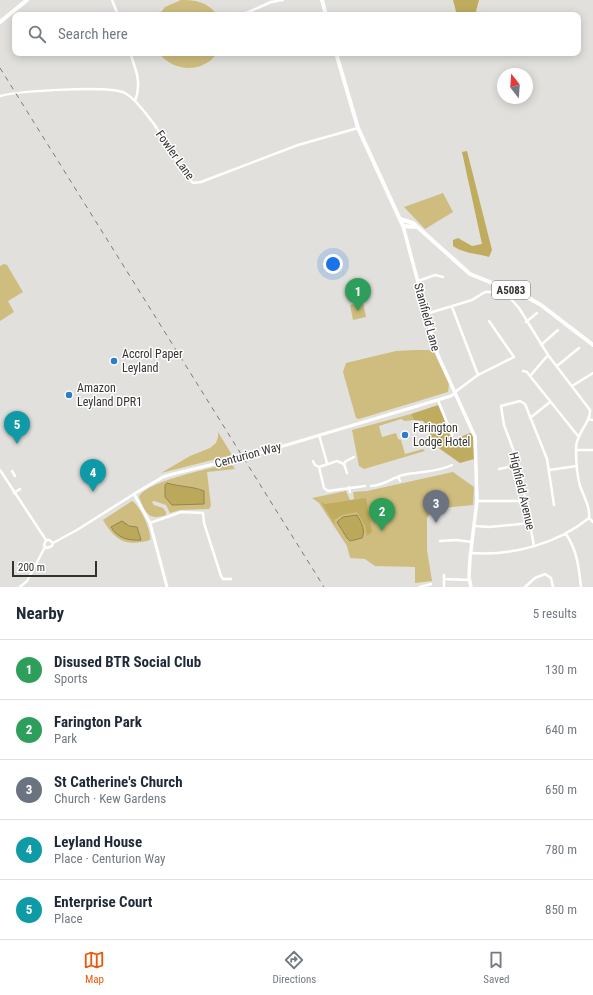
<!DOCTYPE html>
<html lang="en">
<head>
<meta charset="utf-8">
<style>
	body { margin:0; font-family:"Roboto Condensed",sans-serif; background:#f6f6f7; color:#1f2937 }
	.compass { position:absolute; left:497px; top:68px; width:36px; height:36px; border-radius:50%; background:#fff; box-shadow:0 2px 10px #0003; rotate:343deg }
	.scale { position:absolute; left:12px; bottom:10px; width:85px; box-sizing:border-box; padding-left:4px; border:2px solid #333331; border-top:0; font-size:11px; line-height:14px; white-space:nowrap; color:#333331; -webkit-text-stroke:3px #fff; paint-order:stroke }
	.you { position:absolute; left:333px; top:264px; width:14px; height:14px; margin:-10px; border:3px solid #fff; border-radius:50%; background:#1a73e8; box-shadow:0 0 0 6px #1a73e833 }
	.badge { display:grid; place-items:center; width:26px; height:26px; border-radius:50%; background:#ea580c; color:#fff; font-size:13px; font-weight:700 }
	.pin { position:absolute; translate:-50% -33px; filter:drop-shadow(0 1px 2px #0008) }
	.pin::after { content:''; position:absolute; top:21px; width:14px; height:12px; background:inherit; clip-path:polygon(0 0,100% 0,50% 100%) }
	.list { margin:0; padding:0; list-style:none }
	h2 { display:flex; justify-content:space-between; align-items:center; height:52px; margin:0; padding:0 16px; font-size:17px }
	h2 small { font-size:13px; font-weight:400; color:#747a83 }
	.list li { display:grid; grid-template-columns:26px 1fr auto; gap:12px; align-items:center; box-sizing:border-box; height:60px; padding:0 16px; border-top:1px solid #e0e1e3 }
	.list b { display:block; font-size:15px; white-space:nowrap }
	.list p { margin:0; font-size:13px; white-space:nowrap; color:#747a83 }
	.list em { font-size:13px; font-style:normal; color:#747a83 }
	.icon { flex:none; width:22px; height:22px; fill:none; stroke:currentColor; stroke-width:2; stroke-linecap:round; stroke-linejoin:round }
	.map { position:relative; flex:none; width:593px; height:587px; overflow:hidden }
	.search { position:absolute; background:#fff; box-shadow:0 2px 10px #0003; left:12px; right:12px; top:12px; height:44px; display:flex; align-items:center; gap:10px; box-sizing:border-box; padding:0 14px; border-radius:8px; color:#747a83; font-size:15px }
	.sheet { height:352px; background:#fff }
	nav { display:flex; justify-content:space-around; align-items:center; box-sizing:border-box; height:56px; border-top:1px solid #e0e1e3; background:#fff; font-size:11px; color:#747a83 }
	nav a { display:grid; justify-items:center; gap:2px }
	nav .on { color:#ea580c }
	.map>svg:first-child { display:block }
	.green { fill:#cebd7e }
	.forest { fill:#c0ac5f }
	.water { fill:#bca85b; stroke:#93854e }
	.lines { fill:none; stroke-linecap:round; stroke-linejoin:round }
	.minor { stroke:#fff; stroke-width:2.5 }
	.tertiary { stroke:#fff; stroke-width:3 }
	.secondary { stroke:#fff; stroke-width:3.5 }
	.primary { stroke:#fff; stroke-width:4 }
	.trunk { stroke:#fff; stroke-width:4 }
	.rail { stroke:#7a7a77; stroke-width:1; stroke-dasharray:5 5; stroke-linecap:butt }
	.poi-dot { fill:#297dcb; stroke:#fff; stroke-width:1.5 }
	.labels { text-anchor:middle; stroke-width:3; stroke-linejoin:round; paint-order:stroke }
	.shield { fill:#fff; stroke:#70706f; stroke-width:1 }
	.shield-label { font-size:11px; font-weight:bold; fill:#333331 }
	.street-label { font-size:12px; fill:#333331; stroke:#fff }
	.poi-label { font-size:12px; fill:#333331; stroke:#fff; text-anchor:start }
</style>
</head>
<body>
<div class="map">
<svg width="593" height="587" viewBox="0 0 593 587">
	<rect width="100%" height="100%" fill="#e1e0dc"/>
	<path class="green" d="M181 0C196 0 208 2 217 15H159L165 7Z
		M159 53H217C203 74 173 72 159 53Z
		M443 193 453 212 425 229 404 207Z
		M4 264 7 265 23 292 8 301 14 312 0 321V266Z
		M363 302 366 317 353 320 350 305Z
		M414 350H433L449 384 448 392 359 419 356 418 343 372 346 363 396 351Z
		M411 414 414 420 405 421 401 419 379 426 382 437 396 433 398 439 401 440 405 454 423 449 425 451 364 469 359 466 352 430Z
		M218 432 232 455 161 473 190 456 210 448 216 443 218 437Z
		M231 463 235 469 207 472 211 506 209 509 180 510 170 513 166 505 154 501 152 502 154 505 163 508 166 512V515C149 521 145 513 139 497 146 481 213 468 231 463Z
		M453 472 474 487 473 505 433 509 427 518V550L432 581 415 583V567L375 566 365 559 350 558 347 546 319 503 312 498 346 491 350 500 354 499 353 492 367 491Z
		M132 501C140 505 152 532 150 540 127 547 115 541 103 520Z"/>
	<path class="forest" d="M453 0H479L475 15H457Z
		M467 151 492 250 489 257C476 253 465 254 453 246V240L458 238 472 246 482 244 462 152Z
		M438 405 453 440 470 433 473 434 474 459 460 463 430 442V429L423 421 414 420 411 414Z
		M366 498 372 532 367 536 365 526 357 512 342 515 334 520 335 525 321 502 325 504Z"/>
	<path class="water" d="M167 483C180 487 192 486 204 491V504L172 505 165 497V485Z
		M357 515C361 522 366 530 362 538L350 541 347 538 337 522 343 517Z
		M122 521 129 526 137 527 141 540C129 541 117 538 111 527Z"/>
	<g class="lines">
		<path class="minor" d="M112 0 118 15
			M244 14 271 2 283 0
			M130 53C136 69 142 84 135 101
			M0 96C19 91 109 85 125 93 136 99 146 114 154 124 166 142 178 169 193 183L201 182 298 145 358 128
			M418 281 435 275 443 277
			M452 307 478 375
			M426 314 472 300 485 292H495L509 297 519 308 548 355 590 410C591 423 576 432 576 449 576 461 577 475 580 486 584 497 590 506 589 518 557 544 512 556 471 553
			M526 322 537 313
			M541 345 558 330
			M548 355 530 376 578 436
			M557 366 579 348
			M523 371 527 372 530 376
			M572 386 593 373
			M455 392 478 375 514 357 489 321
			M438 400 452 435
			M530 418 550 402
			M588 419 593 420
			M319 435 327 463
			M576 450H593
			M313 461 315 465 319 467
			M344 464 346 461 354 457
			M499 469 519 465
			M0 470 46 540
			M549 470 577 466
			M12 471 15 476
			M347 473 344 464 337 461 319 467 324 488 328 491 365 486
			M398 477 400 481
			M371 486C385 485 391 478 403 475 420 471 436 473 452 465
			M349 487 350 492
			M14 493 20 489
			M477 501H526
			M589 518 593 522
			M150 523 181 512 203 513 204 523 221 576 223 579H231
			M475 526 489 527 530 523
			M566 534C577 550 579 568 581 587
			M46 540 44 545 47 548 52 546 53 543
			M46 540H49L53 543
			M440 541 456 540 472 542
			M53 543 77 530 134 494
			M534 546 519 465 504 425 501 406 520 401 525 404 547 459 554 505
			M444 579 469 580
			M20 587 27 581 45 547
			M420 587 431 584
			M444 587V575
			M525 587 535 578 545 574 551 578 553 587"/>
		<path class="tertiary" d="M167 587 150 523 134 494 163 477 173 474 263 452 451 396 455 393"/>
		<path class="secondary" d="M403 226 437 353 475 437 477 501 470 558 469 577 471 587"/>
		<path class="primary" d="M322 0 326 15
			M336 53 358 128 403 226 416 227
			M400 219 413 223 470 274 527 297 541 305 593 345"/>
		<path class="trunk" d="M0 22 27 0"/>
		<path class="rail" d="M0 68 324 587"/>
	</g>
	<g class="poi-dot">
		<circle cx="114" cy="361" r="4"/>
		<circle cx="69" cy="395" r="4"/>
		<circle cx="405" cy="435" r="4"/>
	</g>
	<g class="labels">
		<rect class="shield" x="492" y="281" width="38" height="18" rx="3"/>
		<g class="shield-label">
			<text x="511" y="294">A5083</text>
		</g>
		<g class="street-label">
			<text transform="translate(175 155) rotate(55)" y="4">Fowler Lane</text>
			<text transform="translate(427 317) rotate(75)" y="4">Stanifield Lane</text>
			<text transform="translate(248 455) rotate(-15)" y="4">Centurion Way</text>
			<text transform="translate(522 491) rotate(77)" y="4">Highfield Avenue</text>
		</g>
		<g class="poi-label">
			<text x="122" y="358">Accrol Paper<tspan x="122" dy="14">Leyland</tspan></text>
			<text x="77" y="392">Amazon<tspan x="77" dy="14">Leyland DPR1</tspan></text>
			<text x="413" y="432">Farington<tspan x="413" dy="14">Lodge Hotel</tspan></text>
		</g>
	</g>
</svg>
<svg class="compass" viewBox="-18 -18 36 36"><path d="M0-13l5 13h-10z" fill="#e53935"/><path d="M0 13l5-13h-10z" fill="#747a83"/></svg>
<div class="scale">200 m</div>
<div class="you"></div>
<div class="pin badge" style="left:358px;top:311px;background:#2e9e5b">1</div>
<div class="pin badge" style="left:382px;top:531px;background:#2e9e5b">2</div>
<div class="pin badge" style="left:436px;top:523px;background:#6b7280">3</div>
<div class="pin badge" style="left:93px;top:492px;background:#0f9aa8">4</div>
<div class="pin badge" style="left:17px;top:444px;background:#0f9aa8">5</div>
<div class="search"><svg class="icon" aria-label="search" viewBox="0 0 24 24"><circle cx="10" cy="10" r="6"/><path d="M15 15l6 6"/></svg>Search here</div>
</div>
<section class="sheet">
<h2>Nearby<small>5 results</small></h2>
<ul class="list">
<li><span class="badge" style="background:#2e9e5b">1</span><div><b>Disused BTR Social Club</b><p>Sports</p></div><em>130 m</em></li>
<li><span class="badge" style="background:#2e9e5b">2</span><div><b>Farington Park</b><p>Park</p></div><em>640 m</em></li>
<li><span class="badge" style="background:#6b7280">3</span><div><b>St Catherine's Church</b><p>Church · Kew Gardens</p></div><em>650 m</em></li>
<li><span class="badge" style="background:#0f9aa8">4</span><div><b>Leyland House</b><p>Place · Centurion Way</p></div><em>780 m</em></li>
<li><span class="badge" style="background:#0f9aa8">5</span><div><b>Enterprise Court</b><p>Place</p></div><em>850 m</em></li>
</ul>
</section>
<nav>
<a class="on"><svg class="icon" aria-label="map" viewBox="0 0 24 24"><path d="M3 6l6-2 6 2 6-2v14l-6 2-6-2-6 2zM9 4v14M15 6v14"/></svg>Map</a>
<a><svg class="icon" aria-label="directions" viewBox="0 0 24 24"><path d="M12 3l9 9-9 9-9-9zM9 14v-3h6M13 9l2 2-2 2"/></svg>Directions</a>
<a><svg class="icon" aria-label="saved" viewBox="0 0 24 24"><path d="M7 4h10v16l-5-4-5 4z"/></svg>Saved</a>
</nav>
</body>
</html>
